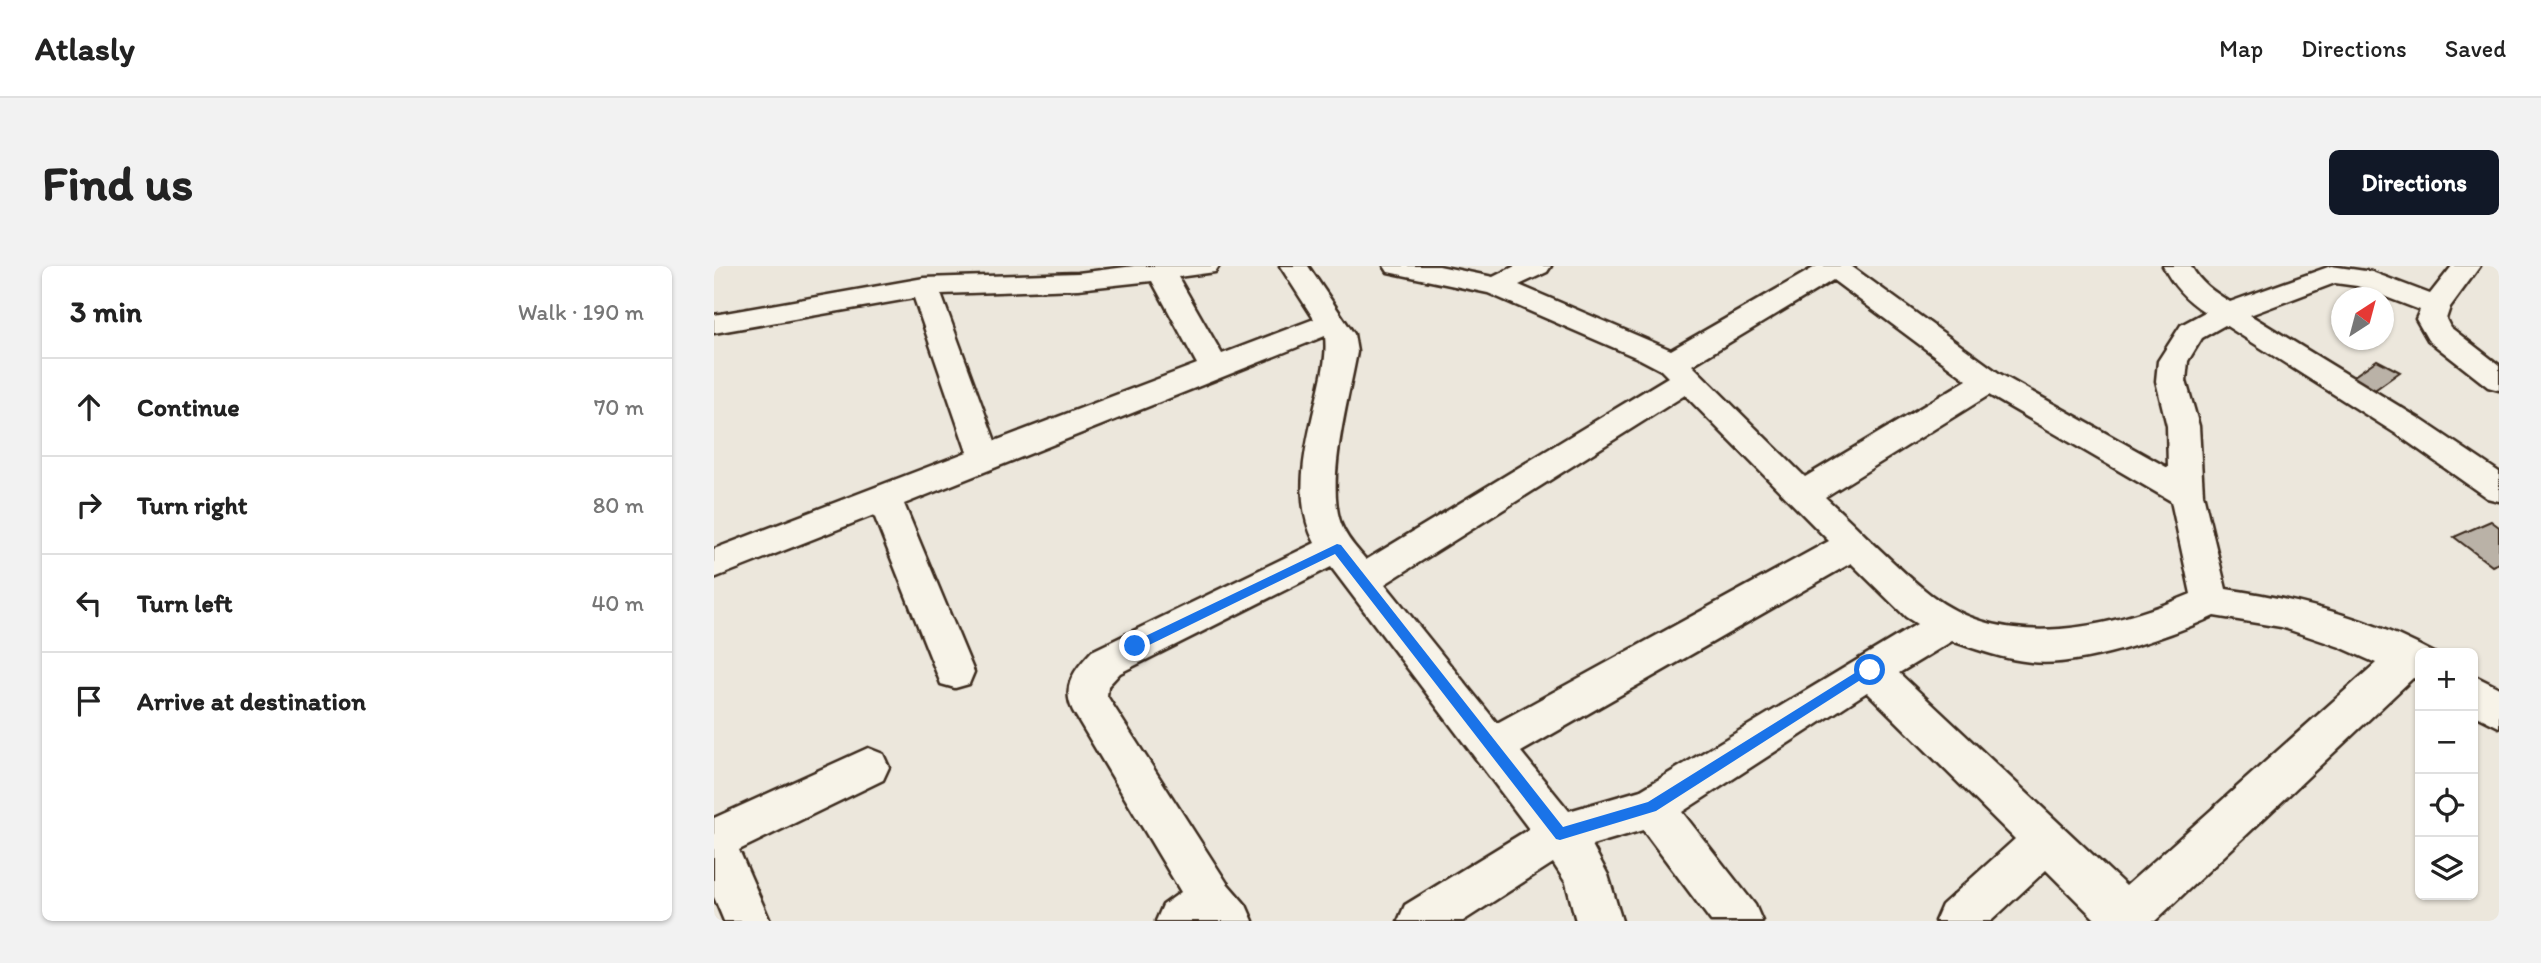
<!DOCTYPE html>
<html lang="en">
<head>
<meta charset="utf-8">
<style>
	body { margin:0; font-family:Itim,sans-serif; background:#f2f2f2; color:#222 }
	.controls { position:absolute; right:21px; bottom:21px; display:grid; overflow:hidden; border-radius:10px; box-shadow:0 2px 5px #0004 }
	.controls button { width:63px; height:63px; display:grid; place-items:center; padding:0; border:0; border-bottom:2px solid #e0e0e0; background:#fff; color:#222; font:35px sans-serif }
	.compass { position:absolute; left:1617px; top:21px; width:63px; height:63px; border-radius:50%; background:#fff; box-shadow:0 2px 5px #0004; rotate:36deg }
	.stop { position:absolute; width:21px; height:21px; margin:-16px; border:5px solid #1a73e8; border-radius:50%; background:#fff }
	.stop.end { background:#1a73e8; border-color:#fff; box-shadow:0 2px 7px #0008 }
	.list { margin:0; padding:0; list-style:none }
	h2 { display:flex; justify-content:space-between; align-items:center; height:91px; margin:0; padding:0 28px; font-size:30px }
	h2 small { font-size:23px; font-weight:400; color:#767676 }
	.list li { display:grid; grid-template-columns:46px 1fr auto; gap:21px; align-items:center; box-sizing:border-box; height:98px; padding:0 28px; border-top:2px solid #e0e0e0 }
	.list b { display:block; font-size:26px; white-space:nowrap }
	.list em { font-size:23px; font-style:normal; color:#767676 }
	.icon { flex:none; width:38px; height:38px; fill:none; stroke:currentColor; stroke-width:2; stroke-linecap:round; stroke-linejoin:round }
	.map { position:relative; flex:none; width:1785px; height:655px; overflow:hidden; border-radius:10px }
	header { display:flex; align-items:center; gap:42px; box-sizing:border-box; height:98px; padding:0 35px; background:#fff; border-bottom:2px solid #e0e0e0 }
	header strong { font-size:33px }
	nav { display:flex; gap:38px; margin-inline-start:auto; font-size:24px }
	.intro { display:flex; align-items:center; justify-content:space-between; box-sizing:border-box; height:168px; padding:0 42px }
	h1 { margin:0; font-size:49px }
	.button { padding:18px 32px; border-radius:10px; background:#111827; color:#fff; font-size:24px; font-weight:700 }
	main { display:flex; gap:42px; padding:0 42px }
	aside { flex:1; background:#fff; border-radius:10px; box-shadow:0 2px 5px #0004 }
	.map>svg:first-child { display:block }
	.building { fill:#bab2a7; stroke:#3b2a1e; stroke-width:2 }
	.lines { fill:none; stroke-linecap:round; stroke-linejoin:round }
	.minor-casing { stroke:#3b2a1e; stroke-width:5 }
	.minor { fill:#f7f3e8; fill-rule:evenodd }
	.route { fill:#1a73e8 }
</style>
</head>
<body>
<header>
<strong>Atlasly</strong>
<nav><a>Map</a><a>Directions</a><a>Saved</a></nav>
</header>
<div class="intro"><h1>Find us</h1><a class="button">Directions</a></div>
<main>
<aside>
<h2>3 min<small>Walk · 190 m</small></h2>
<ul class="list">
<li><svg class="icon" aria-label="ahead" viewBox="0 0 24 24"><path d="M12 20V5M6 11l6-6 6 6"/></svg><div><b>Continue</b></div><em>70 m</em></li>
<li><svg class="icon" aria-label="right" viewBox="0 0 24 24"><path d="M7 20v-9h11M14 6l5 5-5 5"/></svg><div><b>Turn right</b></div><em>80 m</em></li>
<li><svg class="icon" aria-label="left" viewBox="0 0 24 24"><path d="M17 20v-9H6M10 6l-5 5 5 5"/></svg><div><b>Turn left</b></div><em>40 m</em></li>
<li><svg class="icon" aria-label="arrive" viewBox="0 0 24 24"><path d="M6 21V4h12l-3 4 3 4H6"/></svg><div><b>Arrive at destination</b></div></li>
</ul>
</aside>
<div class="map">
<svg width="1785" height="655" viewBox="0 0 1785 655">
	<rect width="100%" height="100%" fill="#ece7dc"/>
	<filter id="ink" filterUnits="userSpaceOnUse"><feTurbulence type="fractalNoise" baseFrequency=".0143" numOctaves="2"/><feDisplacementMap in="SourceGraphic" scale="14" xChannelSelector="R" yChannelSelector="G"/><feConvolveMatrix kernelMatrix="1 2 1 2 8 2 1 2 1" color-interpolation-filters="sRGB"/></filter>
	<g filter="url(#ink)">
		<path class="building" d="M1663 94 1686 106 1655 128 1633 115Z
			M1777 255 1785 261V297L1778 300 1740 271Z"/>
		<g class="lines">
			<defs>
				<path id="minor" d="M420 0H505L501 6 464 11 508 88 600 53 566 0H594L640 68 643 86C635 132 611 215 627 258 632 272 643 283 652 294L954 111 947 104 926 93 774 27 674 6 670 0H725L779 11 801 0H837L833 6 805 19 957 84 1103 0H1137L1286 108 1454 202 1453 160 1442 115 1444 95 1467 59 1491 46C1472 34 1459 20 1449 0H1477C1486 17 1500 26 1516 36L1617 0 1658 6 1716 28 1738 0H1766L1736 41 1732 53 1736 61 1785 99V124L1774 121 1714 74 1702 53 1706 44 1643 20 1621 17 1536 49 1706 153 1785 206V235L1773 232 1684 169 1511 59 1488 72 1474 95 1472 115 1485 160 1489 228 1512 323C1583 333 1658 353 1720 387H1706V414L1699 412 1441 655H1383L1332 604 1277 655H1221L1228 639 1301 573 1153 426 968 546 1041 639 1048 655H997L929 564 878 579 894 609 908 655H862L852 617 839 597 749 655H684L691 639 815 563 617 301 406 407 394 420 393 430 513 617 532 639 539 655H442L449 639 467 626 359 445C347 420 361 403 378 385L601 277C576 230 594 172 605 123 609 105 613 89 611 70L190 238 260 406 255 418 241 422 227 418 160 249 0 312V283L253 186 200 32 0 67V49L210 12 364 7ZM1119 14 1253 114 1091 211 978 99ZM438 15 483 98 281 175 227 28 364 23ZM971 129 1115 275 783 457 671 318ZM1275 129 1457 235 1477 328C1397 362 1293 387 1217 329 1180 300 1146 263 1111 231ZM1137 297 1192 351 1203 358 927 524 855 545 807 486ZM1500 350 1567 361 1626 381 1662 397 1412 620 1185 407 1238 375C1264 384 1289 393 1317 396 1365 402 1455 371 1500 350Z
					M1759 409 1785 422V461L1759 448Z
					M154 482 169 488 175 501 169 514 25 584 56 655H10L0 631V552Z"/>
			</defs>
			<use href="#minor" class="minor-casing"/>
			<use href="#minor" class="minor"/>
		</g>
	</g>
	<path class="route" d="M623 278 627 279 849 561 934 536 1152 400H1160L1162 404 942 545 846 574 842 573 621 288 425 384H417V377Z"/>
</svg>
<div class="controls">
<button>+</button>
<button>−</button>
<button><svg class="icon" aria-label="locate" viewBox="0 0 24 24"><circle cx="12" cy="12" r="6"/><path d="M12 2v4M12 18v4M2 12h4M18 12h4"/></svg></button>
<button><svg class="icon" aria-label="layers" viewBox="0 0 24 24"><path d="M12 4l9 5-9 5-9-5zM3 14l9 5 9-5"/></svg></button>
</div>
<svg class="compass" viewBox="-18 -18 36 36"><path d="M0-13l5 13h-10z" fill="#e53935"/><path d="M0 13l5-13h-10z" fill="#767676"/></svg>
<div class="stop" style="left:1156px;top:404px"></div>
<div class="stop end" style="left:421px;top:380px"></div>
</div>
</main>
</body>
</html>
